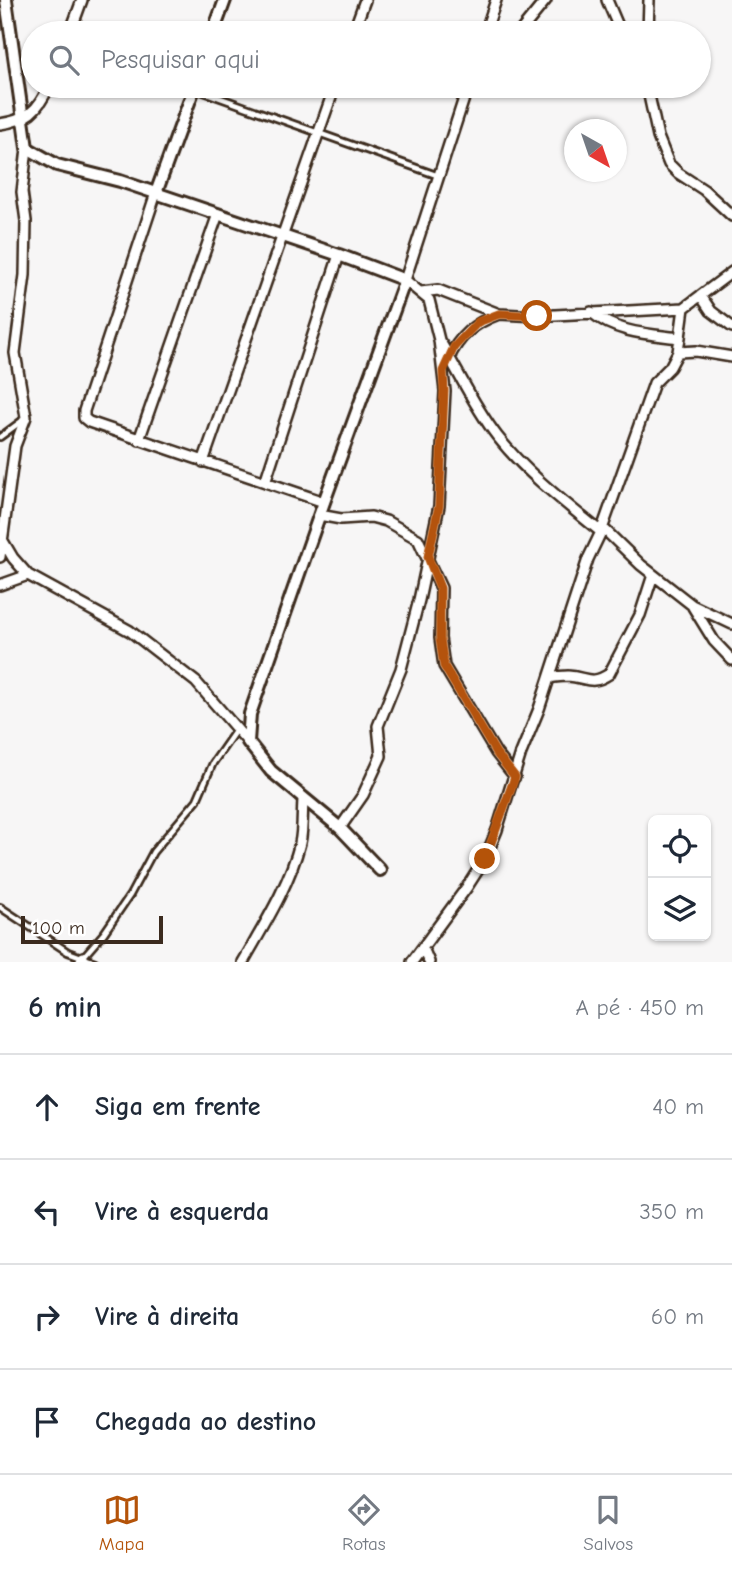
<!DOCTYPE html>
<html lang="pt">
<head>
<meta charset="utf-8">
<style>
	body { margin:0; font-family:"Comic Neue",sans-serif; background:#f6f6f7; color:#1f2937 }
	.controls { position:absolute; right:21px; bottom:21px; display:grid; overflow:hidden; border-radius:10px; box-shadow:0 2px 5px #0004 }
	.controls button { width:63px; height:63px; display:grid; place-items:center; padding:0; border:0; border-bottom:2px solid #e0e1e3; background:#fff; color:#1f2937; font:35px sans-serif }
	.compass { position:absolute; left:564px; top:119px; width:63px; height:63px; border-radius:50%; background:#fff; box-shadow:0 2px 5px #0004; rotate:140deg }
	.scale { position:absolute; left:21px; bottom:18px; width:142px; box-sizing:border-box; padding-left:7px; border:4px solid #3b2a1e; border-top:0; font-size:19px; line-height:24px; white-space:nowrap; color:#3b2a1e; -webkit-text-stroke:5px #fff; paint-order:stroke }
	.stop { position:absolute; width:21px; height:21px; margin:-16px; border:5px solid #b45309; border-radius:50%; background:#fff }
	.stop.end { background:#b45309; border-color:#fff; box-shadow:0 2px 7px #0008 }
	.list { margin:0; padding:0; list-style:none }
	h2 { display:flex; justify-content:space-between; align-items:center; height:91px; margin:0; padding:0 28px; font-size:30px }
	h2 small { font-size:23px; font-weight:400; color:#747a83 }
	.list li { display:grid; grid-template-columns:46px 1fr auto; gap:21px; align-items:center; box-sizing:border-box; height:105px; padding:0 28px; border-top:2px solid #e0e1e3 }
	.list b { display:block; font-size:26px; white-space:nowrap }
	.list em { font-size:23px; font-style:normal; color:#747a83 }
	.icon { flex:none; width:38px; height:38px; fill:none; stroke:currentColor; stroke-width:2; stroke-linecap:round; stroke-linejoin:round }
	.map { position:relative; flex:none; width:732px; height:962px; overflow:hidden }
	.search { position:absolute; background:#fff; box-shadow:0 2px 5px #0004; left:21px; right:21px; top:21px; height:77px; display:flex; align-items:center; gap:18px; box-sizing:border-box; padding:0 24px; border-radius:38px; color:#747a83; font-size:26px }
	.sheet { height:511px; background:#fff }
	nav { display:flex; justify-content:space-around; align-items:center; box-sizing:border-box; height:98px; border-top:2px solid #e0e1e3; background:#fff; font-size:19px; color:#747a83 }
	nav a { display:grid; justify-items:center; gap:4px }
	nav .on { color:#b45309 }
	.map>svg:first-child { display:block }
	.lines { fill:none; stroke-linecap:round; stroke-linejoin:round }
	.service-casing { stroke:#3b2a1e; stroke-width:10 }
	.minor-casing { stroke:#3b2a1e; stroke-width:14 }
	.tertiary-casing { stroke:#3b2a1e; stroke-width:16 }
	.service { stroke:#fff; stroke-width:4.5 }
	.minor { stroke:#fff; stroke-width:9 }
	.tertiary { stroke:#fff; stroke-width:10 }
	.route { stroke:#b45309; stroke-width:9 }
</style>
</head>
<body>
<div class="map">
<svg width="732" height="962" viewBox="0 0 732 962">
	<rect width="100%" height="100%" fill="#f7f6f6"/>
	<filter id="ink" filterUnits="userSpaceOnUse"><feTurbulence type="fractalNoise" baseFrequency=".0143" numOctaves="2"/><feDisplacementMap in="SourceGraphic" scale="14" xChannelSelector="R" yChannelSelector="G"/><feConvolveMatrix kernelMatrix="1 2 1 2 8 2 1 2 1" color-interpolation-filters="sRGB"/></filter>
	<g filter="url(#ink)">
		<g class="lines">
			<defs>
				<path id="service" d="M187 86 439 176
					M0 437 23 420
					M0 907 68 952 95 962
					M84 956 104 933 130 895 153 852 197 800 213 763 236 730"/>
				<path id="minor" d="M607 0 621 33
					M70 33 82 0
					M353 33 365 0
					M485 33 496 0
					M519 33 546 0
					M648 33 649 0
					M647 86 658 137 669 164 678 173 704 190 732 216
					M0 124C27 120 38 111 49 86
					M156 193 84 411V418L89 422 324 502
					M421 292 438 290 499 314 537 316 684 308
					M701 296 711 311 732 327
					M591 312C616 333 648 334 679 338
					M441 343C459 373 475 408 497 436 526 473 564 502 601 532
					M678 352 696 351 732 357
					M448 360C459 336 474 323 499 314
					M139 440 218 214
					M203 462 335 86
					M265 482 339 255
					M319 515 341 519 371 517 386 521 418 539 441 588 440 638 444 666 496 753 515 777
					M602 527 641 565 692 605 732 624
					M3 541 13 558 28 575 130 631 196 682 248 742
					M0 557 15 446 26 417 15 353 25 275 26 221 22 192 27 148
					M0 585 28 575
					M693 607 714 641 732 660
					M549 678C555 677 562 676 568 676 586 677 591 686 609 674L640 615 653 575
					M340 828 363 795 381 756 378 726 401 669 419 600 439 506 445 391 439 340 429 300 405 280 468 86
					M423 948 429 962
					M80 962 83 957
					M243 962C264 925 289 886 300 843 303 830 302 814 303 800
					M412 962 467 887 485 859 497 830 521 753 539 709 588 559 601 532 654 383 670 367 678 352 684 308 732 272"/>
				<path id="tertiary" d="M6 0 27 148 57 165 120 181 339 255 405 280 324 502 250 714 248 742 271 771 340 828 380 870
					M213 33 225 0
					M156 193 195 86"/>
			</defs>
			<use href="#service" class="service-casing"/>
			<use href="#minor" class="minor-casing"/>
			<use href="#tertiary" class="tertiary-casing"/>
			<use href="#service" class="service"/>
			<use href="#minor" class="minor"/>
			<use href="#tertiary" class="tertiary"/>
		</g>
	</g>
	<g class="lines" filter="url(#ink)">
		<path class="route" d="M485 859 515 777 496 753 444 666 440 639V588L428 557 439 506 444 391 443 371 454 347 478 322 499 314 537 316"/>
	</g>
</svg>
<div class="controls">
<button><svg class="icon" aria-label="locate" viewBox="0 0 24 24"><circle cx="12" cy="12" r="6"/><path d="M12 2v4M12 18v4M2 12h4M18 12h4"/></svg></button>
<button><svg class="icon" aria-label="layers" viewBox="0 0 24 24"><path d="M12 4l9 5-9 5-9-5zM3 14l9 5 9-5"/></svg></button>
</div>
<svg class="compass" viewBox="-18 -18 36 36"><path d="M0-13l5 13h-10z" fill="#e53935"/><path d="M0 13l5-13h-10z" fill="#747a83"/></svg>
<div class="scale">100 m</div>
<div class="stop" style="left:537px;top:316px"></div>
<div class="stop end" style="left:485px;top:859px"></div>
<div class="search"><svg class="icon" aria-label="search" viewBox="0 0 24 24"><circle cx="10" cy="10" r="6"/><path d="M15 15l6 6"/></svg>Pesquisar aqui</div>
</div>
<section class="sheet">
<h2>6 min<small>A pé · 450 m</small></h2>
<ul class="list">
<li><svg class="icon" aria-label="ahead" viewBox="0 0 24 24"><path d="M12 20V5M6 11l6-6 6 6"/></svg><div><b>Siga em frente</b></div><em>40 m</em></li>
<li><svg class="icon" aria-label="left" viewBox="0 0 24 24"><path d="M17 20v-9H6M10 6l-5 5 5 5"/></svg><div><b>Vire à esquerda</b></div><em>350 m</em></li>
<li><svg class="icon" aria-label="right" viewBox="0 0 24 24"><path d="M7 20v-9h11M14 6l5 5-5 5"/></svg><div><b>Vire à direita</b></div><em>60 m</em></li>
<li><svg class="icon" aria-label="arrive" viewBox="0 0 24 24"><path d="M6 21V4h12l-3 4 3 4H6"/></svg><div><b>Chegada ao destino</b></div></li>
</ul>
</section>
<nav>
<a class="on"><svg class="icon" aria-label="map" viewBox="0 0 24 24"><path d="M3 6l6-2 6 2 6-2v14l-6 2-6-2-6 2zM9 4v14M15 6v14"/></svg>Mapa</a>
<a><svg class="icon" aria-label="directions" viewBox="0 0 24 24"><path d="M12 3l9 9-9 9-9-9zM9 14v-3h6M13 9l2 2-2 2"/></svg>Rotas</a>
<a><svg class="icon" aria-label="saved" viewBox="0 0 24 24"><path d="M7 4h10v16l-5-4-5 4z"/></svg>Salvos</a>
</nav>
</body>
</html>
